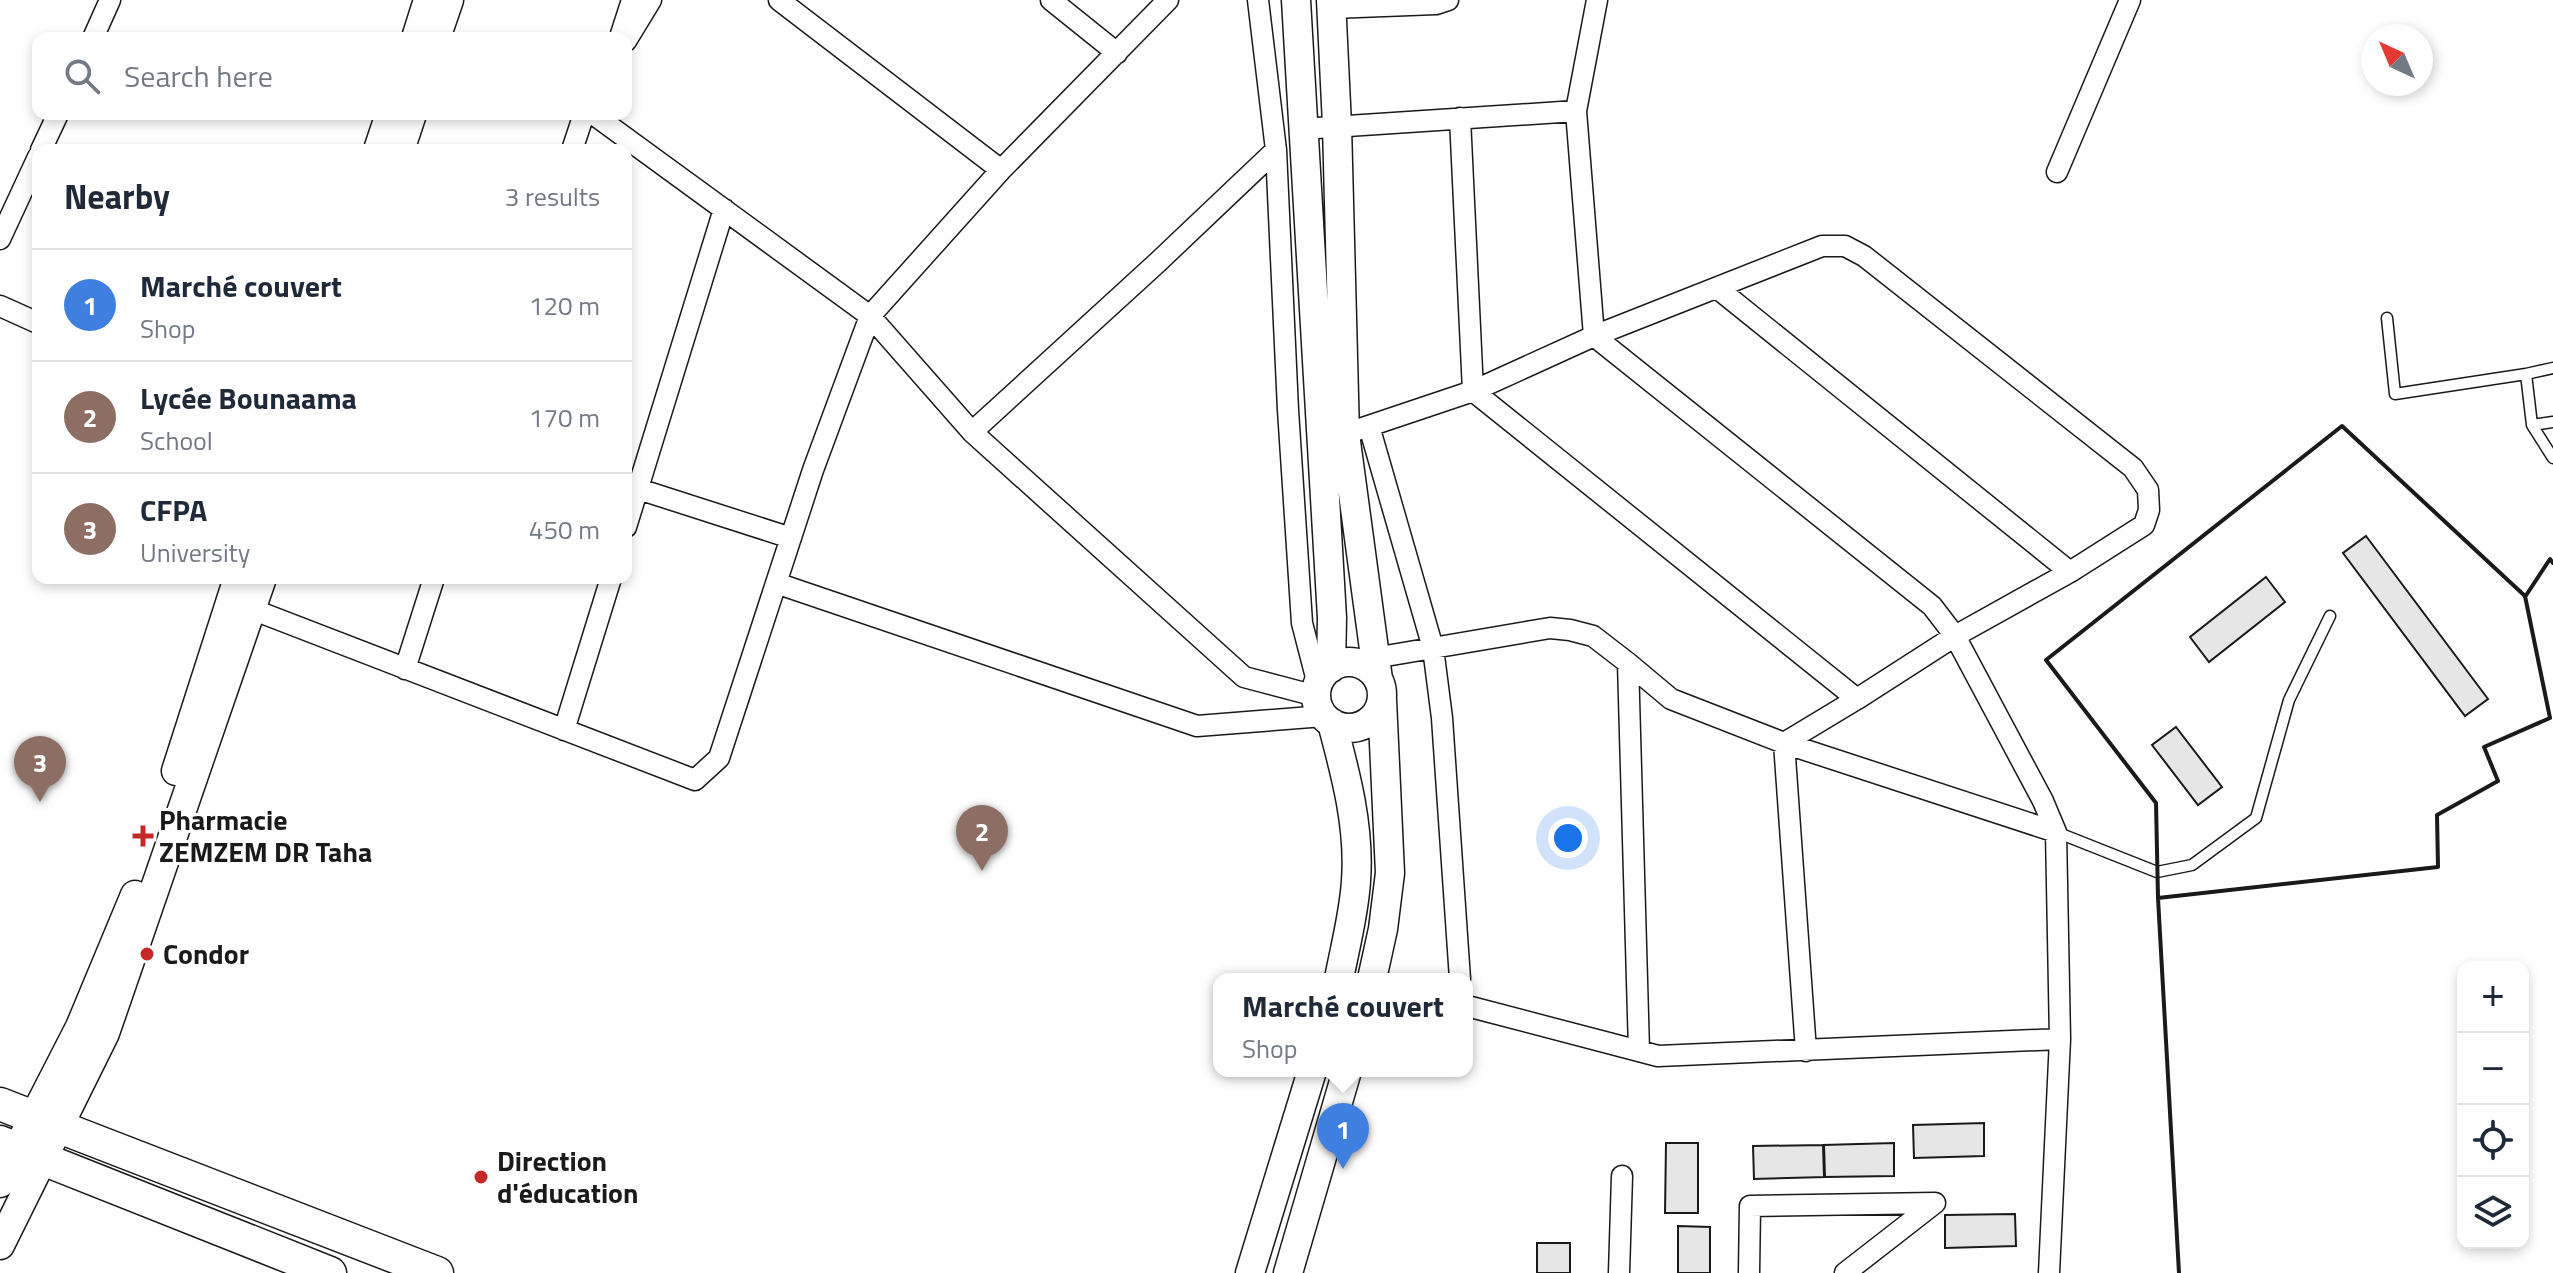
<!DOCTYPE html>
<html lang="en">
<head>
<meta charset="utf-8">
<style>
	body { margin:0; font-family:"Titillium Web",sans-serif; background:#f2f2f3; color:#1f2937 }
	.controls { position:absolute; right:24px; bottom:24px; display:grid; overflow:hidden; border-radius:16px; box-shadow:0 4px 12px #0003 }
	.controls button { width:72px; height:72px; display:grid; place-items:center; padding:0; border:0; border-bottom:2px solid #e0e1e3; background:#fff; color:#1f2937; font:40px sans-serif }
	.compass { position:absolute; left:2361px; top:24px; width:72px; height:72px; border-radius:50%; background:#fff; box-shadow:0 4px 12px #0003; rotate:316deg }
	.you { position:absolute; left:1568px; top:838px; width:28px; height:28px; margin:-20px; border:6px solid #fff; border-radius:50%; background:#1a73e8; box-shadow:0 0 0 12px #1a73e833 }
	.badge { display:grid; place-items:center; width:52px; height:52px; border-radius:50%; background:#c62828; color:#fff; font-size:26px; font-weight:700 }
	.pin { position:absolute; translate:-50% -66px; filter:drop-shadow(0 2px 4px #0008) }
	.pin::after { content:''; position:absolute; top:42px; width:28px; height:24px; background:inherit; clip-path:polygon(0 0,100% 0,50% 100%) }
	.popup { position:absolute; left:1213px; top:973px; width:260px; height:104px; box-sizing:border-box; display:grid; place-content:center; border-radius:16px; background:#fff; filter:drop-shadow(0 2px 6px #0005); font-size:26px; white-space:nowrap; color:#747a83 }
	.popup b { font-size:30px; color:#1f2937 }
	.popup::after { content:''; position:absolute; left:50%; top:100%; margin-left:-16px; border:16px solid transparent; border-top-color:#fff }
	.list { margin:0; padding:0; list-style:none }
	h2 { display:flex; justify-content:space-between; align-items:center; height:104px; margin:0; padding:0 32px; font-size:34px }
	h2 small { font-size:26px; font-weight:400; color:#747a83 }
	.list li { display:grid; grid-template-columns:52px 1fr auto; gap:24px; align-items:center; box-sizing:border-box; height:112px; padding:0 32px; border-top:2px solid #e0e1e3 }
	.list b { display:block; font-size:30px; white-space:nowrap }
	.list p { margin:0; font-size:26px; white-space:nowrap; color:#747a83 }
	.list em { font-size:26px; font-style:normal; color:#747a83 }
	.icon { flex:none; width:44px; height:44px; fill:none; stroke:currentColor; stroke-width:2; stroke-linecap:round; stroke-linejoin:round }
	.map { position:relative; flex:none; width:2553px; height:1273px; overflow:hidden }
	.search { position:absolute; background:#fff; box-shadow:0 4px 12px #0003; left:32px; top:32px; width:600px; height:88px; display:flex; align-items:center; gap:20px; box-sizing:border-box; padding:0 28px; border-radius:16px; color:#747a83; font-size:30px }
	.panel { position:absolute; background:#fff; box-shadow:0 4px 12px #0003; left:32px; top:144px; width:600px; height:440px; border-radius:16px }
	.map>svg:first-child { display:block }
	.building { fill:#e6e6e6; stroke:#1a1a1a; stroke-width:2 }
	.lines { fill:none; stroke-linecap:round; stroke-linejoin:round }
	.lane-casing { stroke:#1a1a1a; stroke-width:13 }
	.street-casing { stroke:#1a1a1a; stroke-width:23 }
	.secondary-casing { stroke:#1a1a1a; stroke-width:31 }
	.primary-casing { stroke:#1a1a1a; stroke-width:35 }
	.lane { stroke:#fff; stroke-width:10 }
	.street { stroke:#fff; stroke-width:20 }
	.secondary { stroke:#fff; stroke-width:28 }
	.primary { stroke:#fff; stroke-width:32 }
	.wall { stroke:#1a1a1a; stroke-width:4 }
	.poi-dot { fill:#c62828; stroke:#fff; stroke-width:3 }
	.labels { text-anchor:middle; stroke-width:6; stroke-linejoin:round; paint-order:stroke }
	.poi-label { font-size:28px; font-weight:bold; fill:#1a1a1a; stroke:#fff; text-anchor:start }
</style>
</head>
<body>
<div class="map">
<svg width="2553" height="1273" viewBox="0 0 2553 1273">
	<rect width="100%" height="100%" fill="#fff"/>
	<path class="building" d="M2366 536 2488 699 2465 716 2343 553Z
		M2266 577 2285 602 2209 662 2190 637Z
		M2176 727 2222 787 2198 805 2152 745Z
		M1984 1123V1156L1914 1158 1913 1125Z
		M1666 1143H1698V1213H1665Z
		M1894 1143V1176L1824 1177 1823 1145Z
		M1824 1145 1825 1177 1754 1179 1753 1146Z
		M2015 1214 2016 1246 1945 1248V1215Z
		M1678 1226 1710 1227V1273H1678Z
		M1537 1243H1570V1273H1537Z"/>
	<g class="lines">
		<defs>
			<path id="lane" d="M2387 318 2395 394 2526 374 2532 425 2553 458
				M2526 374 2553 368
				M2532 425 2553 422
				M2056 832 2157 872 2192 865 2256 818 2289 700 2330 616"/>
			<path id="street" d="M779 0 1001 170
				M1051 0 1117 53
				M1258 0 1276 150 1288 410 1302 623 1318 685
				M1597 0 1576 111 1594 336 1932 606 1955 636 2043 801 2056 832 2060 1039 2049 1273
				M1332 8 1436 4 1448 0
				M621 34 632 0
				M93 38 110 0
				M626 41 651 0
				M593 114 870 316 972 432 1244 677 1316 696
				M1460 118 1473 391 1857 699
				M1302 129 1576 111
				M41 150 58 114
				M572 150 584 114
				M2057 172 2130 0
				M0 239 38 157
				M1717 288 2070 572
				M0 306 38 323
				M1369 426 1433 648 1442 718 1460 979
				M972 432 1158 262 1276 150
				M1333 433 1345 434 1473 391 1594 336 1822 246H1845L1864 256 2133 468 2148 490 2149 510 2144 525 2070 572 1955 636 1857 699 1784 743 1806 1051
				M626 485 791 538
				M626 527 724 209
				M776 583 1197 726 1324 716
				M241 605 695 780 719 758 813 470 870 316 1001 170 1168 0
				M1374 658 1550 628 1570 630 1593 636 1628 663 1671 699 1784 743 2056 832
				M1628 663 1639 1051
				M405 669 434 578
				M564 730 611 578
				M1467 1006 1658 1056 2060 1039
				M1619 1273 1622 1176
				M1749 1273 1750 1206 1935 1203 1845 1273"/>
			<path id="secondary" d="M1296 0 1332 618 1331 668
				M1331 0 1337 125 1345 434 1378 679
				M416 38 428 0
				M436 38 449 0
				M378 150 390 114
				M400 150 412 114
				M1316 695a33 33 0 1 1 66 0a33 33 0 1 1-66 0Z
				M1332 723C1346 775 1360 828 1356 881 1354 914 1345 947 1339 979
				M176 771 238 578
				M1372 979 1383 929 1390 873 1382 700
				M0 1183 80 1027 135 895
				M0 1245 105 1033 262 578
				M1250 1273 1312 1071
				M1288 1273 1347 1071"/>
			<path id="primary" d="M0 1104 437 1273
				M0 1142 330 1273"/>
		</defs>
		<use href="#lane" class="lane-casing"/>
		<use href="#street" class="street-casing"/>
		<use href="#secondary" class="secondary-casing"/>
		<use href="#primary" class="primary-casing"/>
		<use href="#lane" class="lane"/>
		<use href="#street" class="street"/>
		<use href="#secondary" class="secondary"/>
		<use href="#primary" class="primary"/>
		<path class="wall" d="M2342 426 2525 596 2550 718 2484 747 2498 781 2437 815 2438 867 2158 898 2156 803 2046 660Z
			M2525 597 2550 559 2553 563
			M2158 898 2179 1273"/>
	</g>
	<g class="poi-dot">
		<path d="M139 824h8v8h8v8h-8v8h-8v-8h-8v-8h8z"/>
		<circle cx="147" cy="954" r="8"/>
		<circle cx="481" cy="1177" r="8"/>
	</g>
	<g class="labels">
		<g class="poi-label">
			<text x="159" y="830">Pharmacie<tspan x="159" dy="32">ZEMZEM DR Taha</tspan></text>
			<text x="163" y="964">Condor</text>
			<text x="497" y="1171">Direction<tspan x="497" dy="32">d'éducation</tspan></text>
		</g>
	</g>
</svg>
<div class="controls">
<button>+</button>
<button>−</button>
<button><svg class="icon" aria-label="locate" viewBox="0 0 24 24"><circle cx="12" cy="12" r="6"/><path d="M12 2v4M12 18v4M2 12h4M18 12h4"/></svg></button>
<button><svg class="icon" aria-label="layers" viewBox="0 0 24 24"><path d="M12 4l9 5-9 5-9-5zM3 14l9 5 9-5"/></svg></button>
</div>
<svg class="compass" viewBox="-18 -18 36 36"><path d="M0-13l5 13h-10z" fill="#e53935"/><path d="M0 13l5-13h-10z" fill="#747a83"/></svg>
<div class="you"></div>
<div class="pin badge" style="left:1343px;top:1169px;background:#3f7fe0">1</div>
<div class="popup"><b>Marché couvert</b>Shop</div>
<div class="pin badge" style="left:982px;top:871px;background:#8d6e63">2</div>
<div class="pin badge" style="left:40px;top:802px;background:#8d6e63">3</div>
<div class="search"><svg class="icon" aria-label="search" viewBox="0 0 24 24"><circle cx="10" cy="10" r="6"/><path d="M15 15l6 6"/></svg>Search here</div>
<section class="panel">
<h2>Nearby<small>3 results</small></h2>
<ul class="list">
<li><span class="badge" style="background:#3f7fe0">1</span><div><b>Marché couvert</b><p>Shop</p></div><em>120 m</em></li>
<li><span class="badge" style="background:#8d6e63">2</span><div><b>Lycée Bounaama</b><p>School</p></div><em>170 m</em></li>
<li><span class="badge" style="background:#8d6e63">3</span><div><b>CFPA</b><p>University</p></div><em>450 m</em></li>
</ul>
</section>
</div>
</body>
</html>
